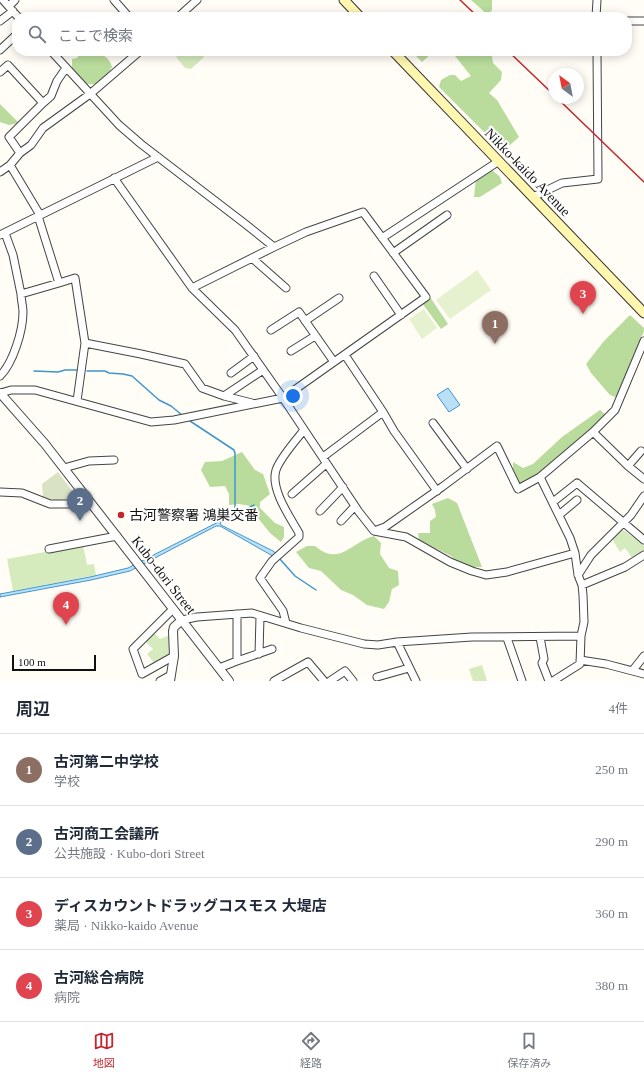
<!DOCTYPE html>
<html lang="ja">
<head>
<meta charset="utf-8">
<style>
	body { margin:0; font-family:"Times New Roman","Noto Sans JP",serif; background:#f6f6f7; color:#1f2937 }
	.compass { position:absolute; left:548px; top:68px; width:36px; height:36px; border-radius:50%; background:#fff; box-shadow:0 2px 10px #0003; rotate:328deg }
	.scale { position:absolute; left:12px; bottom:10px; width:84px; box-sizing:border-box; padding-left:4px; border:2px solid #111; border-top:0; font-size:11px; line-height:14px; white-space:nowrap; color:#111; -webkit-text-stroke:3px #fff; paint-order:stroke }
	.you { position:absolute; left:293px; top:396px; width:14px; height:14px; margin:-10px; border:3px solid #fff; border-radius:50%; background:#1a73e8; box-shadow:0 0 0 6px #1a73e833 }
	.badge { display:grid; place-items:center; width:26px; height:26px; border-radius:50%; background:#c4262e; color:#fff; font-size:13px; font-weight:700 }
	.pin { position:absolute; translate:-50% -33px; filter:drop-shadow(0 1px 2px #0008) }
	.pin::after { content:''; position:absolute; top:21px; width:14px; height:12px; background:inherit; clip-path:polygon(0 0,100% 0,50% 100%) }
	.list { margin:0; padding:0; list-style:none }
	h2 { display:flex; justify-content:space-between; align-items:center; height:52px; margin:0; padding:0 16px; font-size:17px }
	h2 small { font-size:13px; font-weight:400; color:#747a83 }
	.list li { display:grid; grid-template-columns:26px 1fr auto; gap:12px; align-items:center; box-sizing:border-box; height:72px; padding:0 16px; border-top:1px solid #e0e1e3 }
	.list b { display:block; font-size:15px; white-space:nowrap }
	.list p { margin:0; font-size:13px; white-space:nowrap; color:#747a83 }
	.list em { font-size:13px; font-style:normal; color:#747a83 }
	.icon { flex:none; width:22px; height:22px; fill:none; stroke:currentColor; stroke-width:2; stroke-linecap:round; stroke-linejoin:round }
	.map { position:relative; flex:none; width:644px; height:681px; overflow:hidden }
	.search { position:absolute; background:#fff; box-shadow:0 2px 10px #0003; left:12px; right:12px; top:12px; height:44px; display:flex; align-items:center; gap:10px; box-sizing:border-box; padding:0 14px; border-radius:16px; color:#747a83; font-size:15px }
	.sheet { height:340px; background:#fff }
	nav { display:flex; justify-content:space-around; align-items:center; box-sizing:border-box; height:56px; border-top:1px solid #e0e1e3; background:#fff; font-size:11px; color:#747a83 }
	nav a { display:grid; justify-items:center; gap:2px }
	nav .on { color:#c4262e }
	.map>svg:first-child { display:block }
	.green { fill:#d5ebbd }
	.forest { fill:#b9dc9c }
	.cemetery { fill:#d9e3c4 }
	.pitch { fill:#e6f2cf }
	.water { fill:#b9e0f7; stroke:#3f96cf }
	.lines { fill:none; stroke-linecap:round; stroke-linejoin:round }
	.stream { stroke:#3f96cf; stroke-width:1.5 }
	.minor-casing { stroke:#444; stroke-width:9 }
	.tertiary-casing { stroke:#444; stroke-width:10 }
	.secondary-casing { stroke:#333; stroke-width:11 }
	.minor { stroke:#fff; stroke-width:7 }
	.tertiary { stroke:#fff; stroke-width:8 }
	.secondary { stroke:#fff6b0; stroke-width:9 }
	.rail { stroke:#c4262e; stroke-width:1.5 }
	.poi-dot { fill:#c4262e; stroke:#fff; stroke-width:1.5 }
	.labels { text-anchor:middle; stroke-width:4; stroke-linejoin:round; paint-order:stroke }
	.street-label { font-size:14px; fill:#111; stroke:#fff }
	.poi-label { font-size:14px; fill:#111; stroke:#fff; text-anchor:start }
</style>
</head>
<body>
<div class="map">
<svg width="644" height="681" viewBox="0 0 644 681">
	<rect width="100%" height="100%" fill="#fffdf5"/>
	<path class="green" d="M182 51H199L204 57 191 69 185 68 176 57Z
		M622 529 644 545V552L633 559 625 548 620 552 612 539Z
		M83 545 87 565 94 564 96 575 13 591 7 559Z
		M153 632 160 639 170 635 171 656 155 664 147 654 153 649 145 641Z
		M482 665 487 681H473L469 669Z"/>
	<path class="forest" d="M471 0H492V10L488 15Z
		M82 51C95 51 109 54 112 67L107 75 97 84H85L72 70V59L77 58Z
		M411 51H432V53L422 62Z
		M451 51H491L493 63 502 72 501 80 489 93 497 100 519 137 510 145 501 143 484 132 439 87 441 80 450 75H455L461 81 471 76Z
		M0 104 19 123 9 125 0 122Z
		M491 169 500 177 502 183 480 197H474L476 178Z
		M430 297 448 324 441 329 422 303Z
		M630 315 644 328V331L619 395 615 397 610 395 591 373 586 364 604 341Z
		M600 410 607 416 540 475 519 486 513 475V462L523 468 533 464 562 437Z
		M242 452 255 470 263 474 270 494 260 502V508L275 523 284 527V537L281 542 270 533 254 513 256 507 239 504 229 505V494L225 486 210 487 201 470 205 462 222 461Z
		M448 498 457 503 482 567H461L451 556 419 540 418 533H430V521L436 517 435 510 432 504Z
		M374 536 381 543 380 554 389 568 398 571 399 585 392 589 389 602 384 609 367 605 353 595 341 590 321 571 309 568 296 552 307 546H315C340 567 351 542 374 536Z"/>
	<path class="cemetery" d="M58 472 76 496 69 501 43 499 42 484Z"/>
	<path class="pitch" d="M477 270 491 290 450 319 436 300Z
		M424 309 437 328 422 339 409 319Z"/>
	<path class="water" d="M448 388 460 405 449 412 437 395Z
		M237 509C236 518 228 520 220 523L221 525 273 551 280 556 278 559 220 526H216L130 571 91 580 0 597V594L90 577 128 568 232 515 234 511V510Z"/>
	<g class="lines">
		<path class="stream" d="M34 371 58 372 65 370H78
			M87 371H105L109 373 123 374 132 376 159 400 171 406 182 415
			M190 421 234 450 235 453V511
			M235 515 254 505
			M279 558 295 576 316 590"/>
		<defs>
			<path id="minor" d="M3 0 18 17
				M114 0 129 17
				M9 6 15 0
				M178 17 197 0
				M596 17 597 0
				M0 21 13 11
				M627 21H644
				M0 50 17 34
				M0 72 8 65 43 103 9 137 20 153
				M43 103 51 96 57 81 66 68
				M10 165 40 215
				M0 172 10 165 20 153 31 145 43 128 90 94 140 51
				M114 178 192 288 235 330 283 398 359 512 374 531 406 537 450 562 472 571 486 575 507 572 575 553
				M533 197 562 183 598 179 597 51
				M5 233 13 255 21 294 59 283 38 216
				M0 235 158 157
				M382 238 499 161
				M393 253 447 215
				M252 258 286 288
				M374 276 401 315
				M59 283 75 278 85 343 77 401
				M192 288 274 247
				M305 321 339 298
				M271 330 299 312 334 362
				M85 343 141 354 185 364 202 388 224 396
				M291 351 315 336
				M231 373 254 356
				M0 376C13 363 23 331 23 312 23 306 21 300 21 294
				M1 393 11 390H35L151 422 174 420 283 398 426 297 363 212 306 232 274 247 244 223 141 144 119 125 51 51
				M252 403 224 396 263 370
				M383 412 394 431 437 491
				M433 423 467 469
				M593 432 628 466
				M641 451 628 466 644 479
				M323 457 383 412 345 355
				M64 468 89 461 114 460
				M540 477 570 538 575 553 578 575 582 585 583 595 584 622 581 636 580 664 553 681
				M0 492 22 493 50 504H70L84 494
				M292 494 326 464
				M553 502 577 483 644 540
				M320 511 343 487
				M559 515 577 500
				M341 521 355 506
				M374 531 385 527 442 487 497 446 518 489 540 477 593 432 615 410 644 341
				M49 549 117 536
				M578 575 591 555 631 515 644 496
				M582 585 625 567 644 555
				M173 609 133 649 142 674 174 656
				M182 620 197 617 252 613 301 628 364 644 378 645 397 642 472 637 581 636
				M286 623 283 611 260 578 272 561 299 537V533C290 517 270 489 276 470 280 458 296 440 304 430
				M540 637 544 659 542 663 549 681
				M507 638 522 681
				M397 642 416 681
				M259 654 260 616
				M580 660 606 664 644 674
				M237 661 272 649
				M219 668 237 661V614
				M633 670 644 656
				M377 677 409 668
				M160 681 171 675
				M274 681 308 662 324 681
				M330 681 345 671 353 681"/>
			<path id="tertiary" d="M0 393 45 444 229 681
				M170 681 174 656 173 631 174 627 182 620"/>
			<path id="secondary" d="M344 0 360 17
				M393 51 644 313"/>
		</defs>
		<use href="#minor" class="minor-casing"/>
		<use href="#tertiary" class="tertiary-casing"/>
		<use href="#secondary" class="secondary-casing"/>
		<use href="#minor" class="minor"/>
		<use href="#tertiary" class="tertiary"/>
		<use href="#secondary" class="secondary"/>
		<path class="rail" d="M460 0 478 17
			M508 51 554 95
			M557 98 644 182"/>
	</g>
	<circle class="poi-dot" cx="121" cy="515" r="4"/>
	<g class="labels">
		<g class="street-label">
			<text transform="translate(528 172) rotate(46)" y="5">Nikko-kaido Avenue</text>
			<text transform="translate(164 575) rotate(52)" y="5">Kubo-dori Street</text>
		</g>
		<g class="poi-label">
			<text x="129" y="520">古河警察署 鴻巣交番</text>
		</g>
	</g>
</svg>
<svg class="compass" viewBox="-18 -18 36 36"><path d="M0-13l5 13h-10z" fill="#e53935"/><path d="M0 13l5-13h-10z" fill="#747a83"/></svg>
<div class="scale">100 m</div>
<div class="you"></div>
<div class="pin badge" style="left:495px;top:344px;background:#8d6e63">1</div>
<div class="pin badge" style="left:80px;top:521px;background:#5c6f8a">2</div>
<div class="pin badge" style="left:583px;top:314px;background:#e0444e">3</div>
<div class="pin badge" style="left:66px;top:625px;background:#e0444e">4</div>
<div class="search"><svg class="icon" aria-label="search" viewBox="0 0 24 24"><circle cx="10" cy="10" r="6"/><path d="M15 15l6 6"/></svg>ここで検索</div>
</div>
<section class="sheet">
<h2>周辺<small>4件</small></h2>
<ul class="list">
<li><span class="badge" style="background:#8d6e63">1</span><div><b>古河第二中学校</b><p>学校</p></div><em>250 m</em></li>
<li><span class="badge" style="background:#5c6f8a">2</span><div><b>古河商工会議所</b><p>公共施設 · Kubo-dori Street</p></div><em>290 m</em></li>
<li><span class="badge" style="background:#e0444e">3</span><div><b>ディスカウントドラッグコスモス 大堤店</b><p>薬局 · Nikko-kaido Avenue</p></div><em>360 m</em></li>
<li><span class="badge" style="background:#e0444e">4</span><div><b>古河総合病院</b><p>病院</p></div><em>380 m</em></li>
</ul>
</section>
<nav>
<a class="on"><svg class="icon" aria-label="map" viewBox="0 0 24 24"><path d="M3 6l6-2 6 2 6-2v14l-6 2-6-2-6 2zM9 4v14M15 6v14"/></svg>地図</a>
<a><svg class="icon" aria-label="directions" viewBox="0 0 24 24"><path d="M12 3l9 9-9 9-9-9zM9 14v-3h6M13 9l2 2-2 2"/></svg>経路</a>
<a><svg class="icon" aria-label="saved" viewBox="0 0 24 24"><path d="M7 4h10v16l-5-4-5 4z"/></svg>保存済み</a>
</nav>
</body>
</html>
